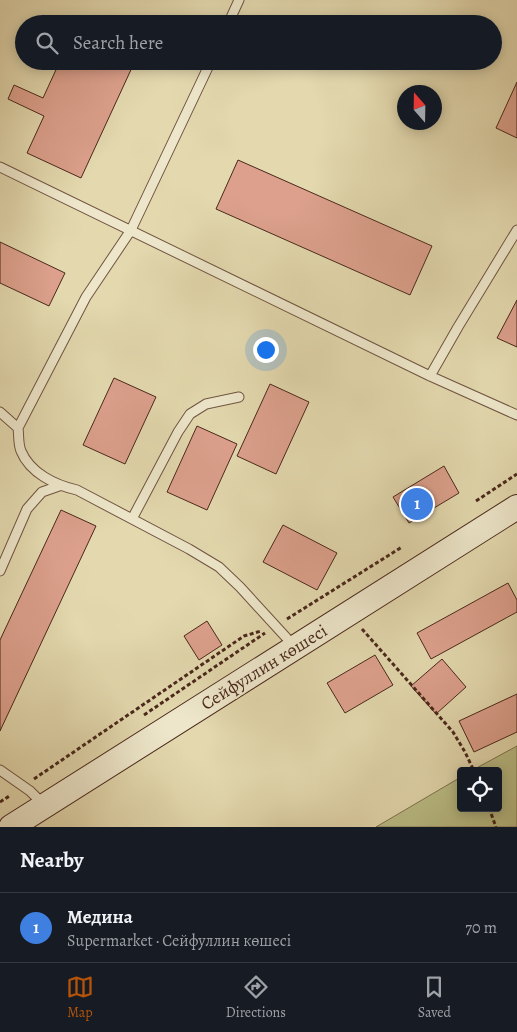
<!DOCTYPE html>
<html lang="en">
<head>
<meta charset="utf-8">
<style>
	body { margin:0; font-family:Alegreya,serif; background:#242831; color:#f1f3f6 }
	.controls { position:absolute; right:15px; bottom:15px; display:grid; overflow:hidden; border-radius:5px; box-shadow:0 2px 12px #0003 }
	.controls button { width:45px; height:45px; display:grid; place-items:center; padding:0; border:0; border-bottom:1px solid #363941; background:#171b24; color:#f1f3f6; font:25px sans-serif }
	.compass { position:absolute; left:397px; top:85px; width:45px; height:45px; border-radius:50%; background:#171b24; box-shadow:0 2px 12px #0003; rotate:340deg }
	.you { position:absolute; left:265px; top:349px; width:18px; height:18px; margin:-12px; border:4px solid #fff; border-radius:50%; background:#1a73e8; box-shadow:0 0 0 8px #1a73e833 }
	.badge { display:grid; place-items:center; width:32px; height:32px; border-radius:50%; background:#b45309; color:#fff; font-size:16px; font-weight:700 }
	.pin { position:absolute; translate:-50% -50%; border:2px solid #fff; box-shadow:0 1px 5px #0006 }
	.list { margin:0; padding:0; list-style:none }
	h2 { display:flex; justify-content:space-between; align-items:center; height:65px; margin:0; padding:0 20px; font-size:21px }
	h2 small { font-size:16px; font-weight:400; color:#9ea1a6 }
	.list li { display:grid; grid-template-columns:32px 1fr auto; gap:15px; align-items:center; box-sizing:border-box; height:70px; padding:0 20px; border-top:1px solid #363941 }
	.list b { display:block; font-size:19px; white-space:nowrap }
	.list p { margin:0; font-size:16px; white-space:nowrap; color:#9ea1a6 }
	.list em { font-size:16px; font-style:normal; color:#9ea1a6 }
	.icon { flex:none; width:28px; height:28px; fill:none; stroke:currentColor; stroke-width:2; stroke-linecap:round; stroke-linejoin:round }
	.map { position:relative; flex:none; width:517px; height:827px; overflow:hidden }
	.search { position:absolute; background:#171b24; box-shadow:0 2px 12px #0003; left:15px; right:15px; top:15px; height:55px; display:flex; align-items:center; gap:12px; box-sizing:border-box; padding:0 18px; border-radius:28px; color:#9ea1a6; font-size:19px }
	.sheet { height:135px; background:#171b24 }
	nav { display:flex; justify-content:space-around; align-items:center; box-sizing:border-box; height:70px; border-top:1px solid #363941; background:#171b24; font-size:14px; color:#9ea1a6 }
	nav a { display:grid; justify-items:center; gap:2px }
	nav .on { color:#b45309 }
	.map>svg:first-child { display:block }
	.green { fill:#babd86; stroke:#827250 }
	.building { fill:#dca08c; stroke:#4a281b }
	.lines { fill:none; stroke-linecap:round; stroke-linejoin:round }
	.lane-casing { stroke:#705440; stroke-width:11 }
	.secondary-casing { stroke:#4a281b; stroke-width:26 }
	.path { stroke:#4a281b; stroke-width:3; stroke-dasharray:4 2.5; stroke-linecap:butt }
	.lane { stroke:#ede6ca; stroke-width:9 }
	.secondary { stroke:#ede6ca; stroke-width:24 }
	.labels { text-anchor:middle; stroke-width:4; stroke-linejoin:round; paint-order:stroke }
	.street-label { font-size:18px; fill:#4a281b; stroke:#ede6ca }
</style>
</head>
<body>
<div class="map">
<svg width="517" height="827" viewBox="0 0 517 827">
	<rect width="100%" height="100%" fill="#e3d8ae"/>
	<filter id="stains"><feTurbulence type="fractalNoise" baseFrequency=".004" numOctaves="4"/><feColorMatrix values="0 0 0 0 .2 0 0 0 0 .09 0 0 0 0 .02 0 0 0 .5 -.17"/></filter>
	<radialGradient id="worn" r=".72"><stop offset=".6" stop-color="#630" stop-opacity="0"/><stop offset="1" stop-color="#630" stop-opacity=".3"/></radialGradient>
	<path class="green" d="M517 746V827H376L461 777V808H498V771H471Z"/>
	<path class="building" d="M60 61H135L81 178 27 153 44 116 8 99 14 85 43 98Z
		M517 82V138L496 128Z
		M238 160 432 246 410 295 216 209Z
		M0 242 65 273 49 306 0 283Z
		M517 300V347L497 338Z
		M114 378 156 397 125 464 83 445Z
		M270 384 309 402 276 474 237 456Z
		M197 426 237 444 207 510 167 492Z
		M444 466 459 493 409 523 393 497Z
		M61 510 96 526 0 731V640Z
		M283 525 337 553 317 590 263 562Z
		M508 583 517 600V612L431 659 417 633Z
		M207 621 222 645 199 660 184 636Z
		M375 655 393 685 345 713 327 683Z
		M442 659 466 687 436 714 411 686Z
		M517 694V732L474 752 459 721Z"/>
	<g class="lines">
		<defs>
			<path id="lane" d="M228 24 239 0
				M211 61 131 230 86 297 18 428C19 435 18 444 21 451 30 473 55 485 77 490L189 549 219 567 240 587 294 646
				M0 167 430 376 517 415
				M430 376 458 327 517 230
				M0 412 18 428
				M132 519 178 432 190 414 206 404 239 397
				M0 571 27 509 42 492 59 486
				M0 770 30 791 43 804"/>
			<path id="secondary" d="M11 827 517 507"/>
		</defs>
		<use href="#lane" class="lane-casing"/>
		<use href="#secondary" class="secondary-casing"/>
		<path class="path" d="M476 501 517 474
			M287 619 402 547
			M362 629 453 732 465 752 474 771
			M144 715 265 633
			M34 779 244 636 261 631
			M0 802 11 795
			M489 808 496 827"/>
		<use href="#lane" class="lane"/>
		<use href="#secondary" class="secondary"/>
	</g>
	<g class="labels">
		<g class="street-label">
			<text transform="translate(264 667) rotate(-32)" y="6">Сейфуллин көшесі</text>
		</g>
	</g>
	<rect width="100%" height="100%" filter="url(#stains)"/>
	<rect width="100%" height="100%" fill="url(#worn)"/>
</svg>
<div class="controls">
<button><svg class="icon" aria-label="locate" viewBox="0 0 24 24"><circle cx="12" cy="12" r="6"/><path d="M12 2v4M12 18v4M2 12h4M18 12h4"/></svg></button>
</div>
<svg class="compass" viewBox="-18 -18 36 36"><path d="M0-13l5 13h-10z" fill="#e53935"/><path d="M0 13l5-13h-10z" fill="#9ea1a6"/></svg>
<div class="you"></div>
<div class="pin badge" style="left:417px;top:504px;background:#3f7fe0">1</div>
<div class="search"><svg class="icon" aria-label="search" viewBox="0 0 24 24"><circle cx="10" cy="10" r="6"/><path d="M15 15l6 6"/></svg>Search here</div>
</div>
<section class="sheet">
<h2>Nearby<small></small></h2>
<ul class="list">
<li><span class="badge" style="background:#3f7fe0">1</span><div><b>Медина</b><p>Supermarket · Сейфуллин көшесі</p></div><em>70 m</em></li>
</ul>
</section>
<nav>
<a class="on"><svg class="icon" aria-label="map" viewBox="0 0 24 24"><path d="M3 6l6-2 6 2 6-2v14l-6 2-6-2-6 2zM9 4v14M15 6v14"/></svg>Map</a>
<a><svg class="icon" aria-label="directions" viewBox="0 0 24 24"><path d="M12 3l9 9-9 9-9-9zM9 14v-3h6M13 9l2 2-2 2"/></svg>Directions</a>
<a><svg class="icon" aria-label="saved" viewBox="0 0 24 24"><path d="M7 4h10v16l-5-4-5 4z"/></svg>Saved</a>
</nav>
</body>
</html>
